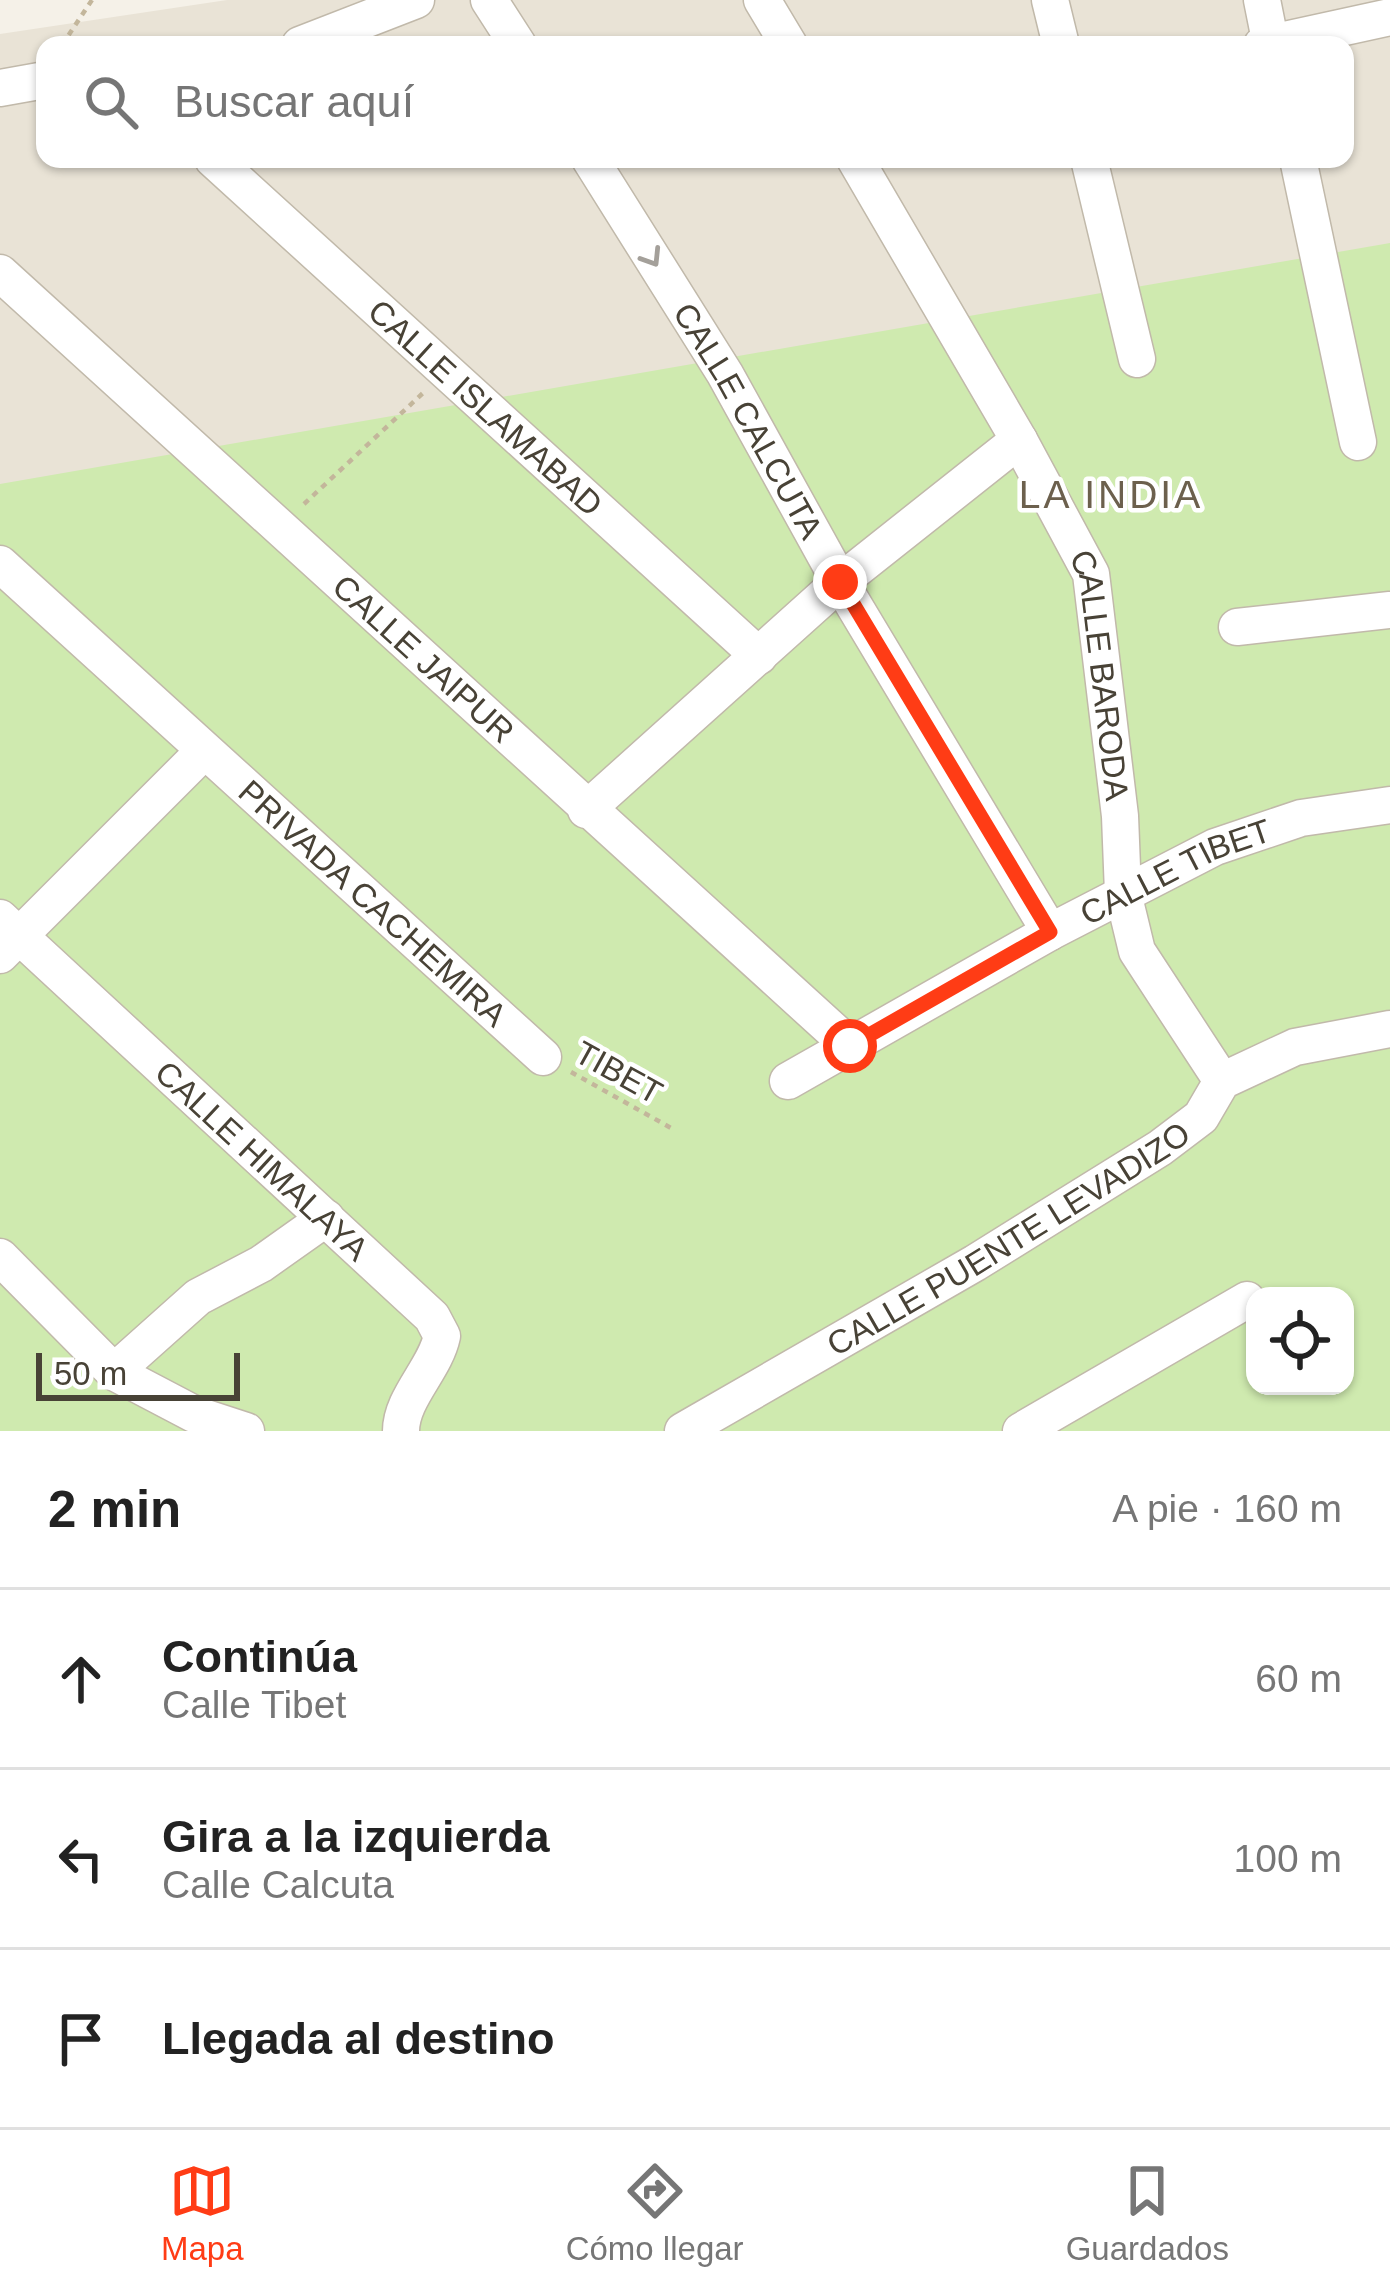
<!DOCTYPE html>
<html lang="es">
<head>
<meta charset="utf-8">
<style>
	body { margin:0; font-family:Arial,sans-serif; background:#f6f6f6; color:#222 }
	.controls { position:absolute; right:36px; bottom:36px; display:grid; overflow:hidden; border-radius:24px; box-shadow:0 3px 9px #0004 }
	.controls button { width:108px; height:108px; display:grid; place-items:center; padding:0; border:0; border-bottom:3px solid #e0e0e0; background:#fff; color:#222; font:60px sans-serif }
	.scale { position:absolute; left:36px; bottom:30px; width:204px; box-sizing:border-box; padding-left:12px; border:6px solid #484236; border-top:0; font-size:33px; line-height:42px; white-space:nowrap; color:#484236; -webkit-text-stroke:9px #fff; paint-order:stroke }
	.stop { position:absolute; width:36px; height:36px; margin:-27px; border:9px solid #ff3c15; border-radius:50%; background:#fff }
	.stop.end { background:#ff3c15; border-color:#fff; box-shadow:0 3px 12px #0008 }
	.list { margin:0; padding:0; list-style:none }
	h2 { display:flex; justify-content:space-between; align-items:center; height:156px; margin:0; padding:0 48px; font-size:51px }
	h2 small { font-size:39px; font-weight:400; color:#767676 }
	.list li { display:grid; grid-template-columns:78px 1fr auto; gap:36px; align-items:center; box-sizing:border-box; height:180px; padding:0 48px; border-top:3px solid #e0e0e0 }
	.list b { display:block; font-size:45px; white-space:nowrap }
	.list p { margin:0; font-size:39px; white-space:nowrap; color:#767676 }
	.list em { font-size:39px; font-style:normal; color:#767676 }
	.icon { flex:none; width:66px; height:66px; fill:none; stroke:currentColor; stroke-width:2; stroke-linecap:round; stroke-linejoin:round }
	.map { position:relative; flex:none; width:1390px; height:1431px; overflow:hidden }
	.search { position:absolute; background:#fff; box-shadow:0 3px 9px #0004; left:36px; right:36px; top:36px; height:132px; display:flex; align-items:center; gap:30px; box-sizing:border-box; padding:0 42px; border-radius:24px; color:#767676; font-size:45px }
	.sheet { height:696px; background:#fff }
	nav { display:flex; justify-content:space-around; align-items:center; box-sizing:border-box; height:168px; border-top:3px solid #e0e0e0; background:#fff; font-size:33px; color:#767676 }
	nav a { display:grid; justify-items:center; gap:6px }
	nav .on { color:#ff3c15 }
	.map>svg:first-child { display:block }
	.residential { fill:#e9e3d6; fill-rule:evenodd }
	.green { fill:#cfeaaf; fill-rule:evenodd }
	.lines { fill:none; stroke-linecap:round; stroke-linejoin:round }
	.minor-casing { stroke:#c1b9aa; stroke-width:39 }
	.path { stroke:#c3b69b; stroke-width:4.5; stroke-dasharray:6 6; stroke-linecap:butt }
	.minor { stroke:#fff; stroke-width:36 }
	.oneway { stroke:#a4a09a }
	.route { stroke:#ff3c15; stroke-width:15 }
	.labels { text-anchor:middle; stroke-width:9; stroke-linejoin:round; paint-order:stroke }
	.street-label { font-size:33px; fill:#484236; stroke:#fff }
	.quarter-label { font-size:39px; letter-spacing:3px; fill:#6c604d; stroke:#fff }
</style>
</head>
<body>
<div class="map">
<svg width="1390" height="1431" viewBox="0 0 1390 1431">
	<rect width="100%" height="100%" fill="#f5f1e8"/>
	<path class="residential" d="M227 0H1390V1076L0 1431V34ZM45 45H1345V159H45Z"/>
	<path class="green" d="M1390 243V1431H0V484ZM1255 1296H1345V1386H1255Z"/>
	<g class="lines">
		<defs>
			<g id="minor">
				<path d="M489 0 518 45"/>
				<path d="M762 0 789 45"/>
				<path d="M1050 0 1061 45"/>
				<path d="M1262 0 1271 45"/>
				<path d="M300 45 416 0"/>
				<path d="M1262 45 1390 17"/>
				<path d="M0 88 45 80"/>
				<path id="s1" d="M213 159 759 656"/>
				<path id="s2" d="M590 159 725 374 840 582 1050 932"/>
				<path id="s3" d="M855 159 1019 440 1091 574 1120 816 1123 893 1137 951 1222 1081"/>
				<path d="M1089 159 1137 359"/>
				<path d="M1298 159 1358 442"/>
				<path id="s4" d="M0 273 850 1046"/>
				<path id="s5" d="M0 564 543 1057"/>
				<path d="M1237 627 1390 610"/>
				<path d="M586 810 840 582 1019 440"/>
				<path id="s6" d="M0 918 432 1317 442 1336C435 1369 401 1398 401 1431"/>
				<path d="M0 955 204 751"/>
				<path id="s7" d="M788 1081 1050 932 1215 847 1301 818 1390 805"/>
				<path d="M0 1257 114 1372 194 1414 246 1431"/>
				<path d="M114 1372 198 1297 261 1264 326 1218"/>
				<path id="s8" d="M683 1431 975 1263 1160 1148 1201 1117 1222 1081 1295 1047 1390 1029"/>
				<path d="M1021 1431 1247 1300"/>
			</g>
		</defs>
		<use href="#minor" class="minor-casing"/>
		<path class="path" d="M62 45 92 0
			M304 504 423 393
			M571 1072 671 1128"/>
		<use href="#minor" class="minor"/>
	</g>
	<defs><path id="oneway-chevron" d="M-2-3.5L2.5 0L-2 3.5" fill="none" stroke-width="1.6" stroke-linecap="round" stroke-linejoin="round" transform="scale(3)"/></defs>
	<use class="oneway" href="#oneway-chevron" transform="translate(652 258) rotate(58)"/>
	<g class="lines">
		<path class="route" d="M840 582 1050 932 850 1046"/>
	</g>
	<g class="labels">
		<g class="street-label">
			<text dy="12" stroke="none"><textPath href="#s1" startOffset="369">CALLE ISLAMABAD</textPath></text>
			<text dy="12" stroke="none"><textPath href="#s2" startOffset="306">CALLE CALCUTA</textPath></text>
			<text dy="12" stroke="none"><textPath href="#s4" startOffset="573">CALLE JAIPUR</textPath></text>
			<text dy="12" stroke="none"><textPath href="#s3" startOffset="579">CALLE BARODA</textPath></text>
			<text dy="12" stroke="none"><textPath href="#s7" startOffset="441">CALLE TIBET</textPath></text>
			<text dy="12" stroke="none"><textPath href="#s5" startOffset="504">PRIVADA CACHEMIRA</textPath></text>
			<text transform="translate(619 1072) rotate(29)" y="12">TIBET</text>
			<text dy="12" stroke="none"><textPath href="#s6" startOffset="357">CALLE HIMALAYA</textPath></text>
			<text dy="12" stroke="none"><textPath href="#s8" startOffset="378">CALLE PUENTE LEVADIZO</textPath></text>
		</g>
		<g class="quarter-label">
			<text x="1111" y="508">LA INDIA</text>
		</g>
	</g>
</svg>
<div class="controls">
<button><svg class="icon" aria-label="locate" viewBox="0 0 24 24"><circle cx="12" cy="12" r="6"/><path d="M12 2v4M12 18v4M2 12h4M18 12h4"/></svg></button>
</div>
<div class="scale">50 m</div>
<div class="stop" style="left:850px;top:1046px"></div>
<div class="stop end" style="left:840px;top:582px"></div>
<div class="search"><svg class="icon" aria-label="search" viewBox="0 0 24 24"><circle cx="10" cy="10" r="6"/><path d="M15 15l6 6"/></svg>Buscar aquí</div>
</div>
<section class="sheet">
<h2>2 min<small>A pie · 160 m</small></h2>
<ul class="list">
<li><svg class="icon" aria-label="ahead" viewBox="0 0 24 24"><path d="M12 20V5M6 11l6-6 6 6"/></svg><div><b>Continúa</b><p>Calle Tibet</p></div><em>60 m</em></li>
<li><svg class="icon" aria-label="left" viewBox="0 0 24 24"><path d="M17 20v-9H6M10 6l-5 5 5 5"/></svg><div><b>Gira a la izquierda</b><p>Calle Calcuta</p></div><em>100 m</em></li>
<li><svg class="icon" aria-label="arrive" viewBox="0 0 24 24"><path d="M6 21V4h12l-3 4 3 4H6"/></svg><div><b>Llegada al destino</b></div></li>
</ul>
</section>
<nav>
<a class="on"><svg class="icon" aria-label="map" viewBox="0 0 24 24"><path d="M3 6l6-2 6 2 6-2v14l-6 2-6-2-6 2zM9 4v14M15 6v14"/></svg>Mapa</a>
<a><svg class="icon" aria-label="directions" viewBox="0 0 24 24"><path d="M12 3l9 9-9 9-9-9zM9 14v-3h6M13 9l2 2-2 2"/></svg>Cómo llegar</a>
<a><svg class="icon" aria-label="saved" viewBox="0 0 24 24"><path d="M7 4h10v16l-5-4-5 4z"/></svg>Guardados</a>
</nav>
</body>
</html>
